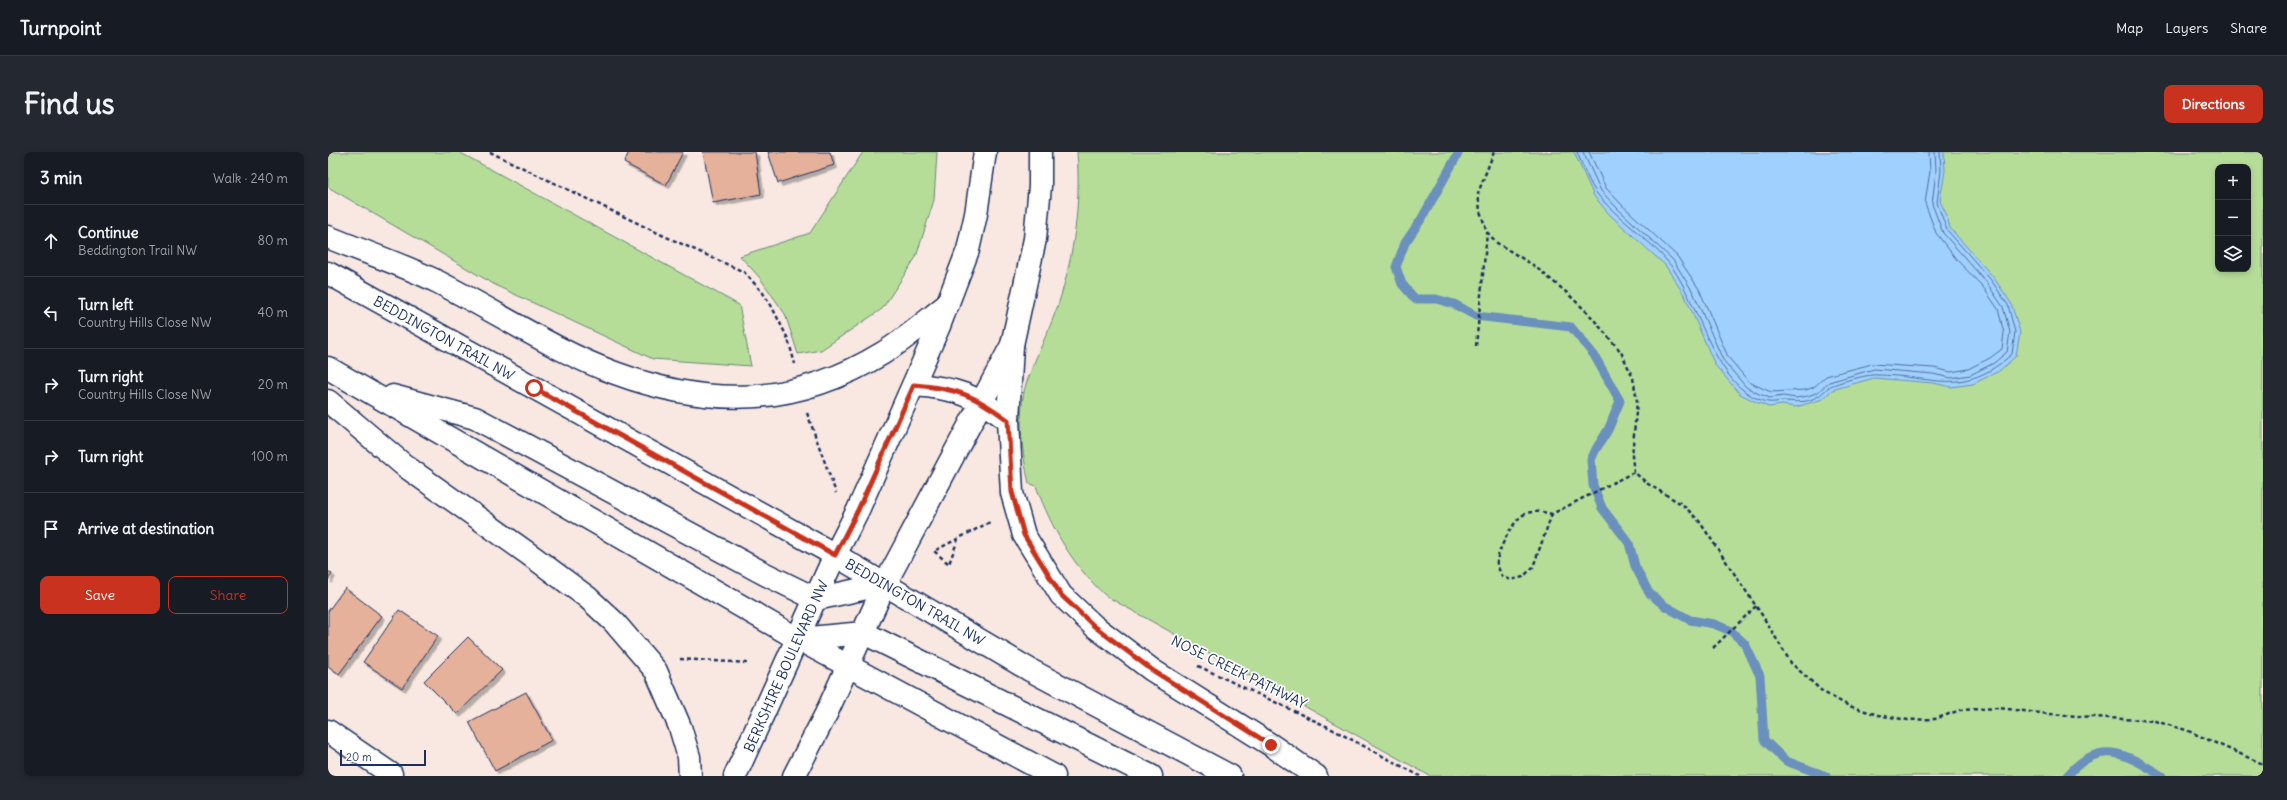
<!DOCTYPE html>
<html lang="en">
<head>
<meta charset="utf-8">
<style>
	body { margin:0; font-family:Delius,sans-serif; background:#242831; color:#f1f3f6 }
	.controls { position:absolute; right:12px; top:12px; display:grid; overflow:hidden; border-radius:8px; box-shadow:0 2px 6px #0003 }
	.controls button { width:36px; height:36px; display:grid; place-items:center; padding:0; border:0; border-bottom:1px solid #363941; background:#171b24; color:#f1f3f6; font:20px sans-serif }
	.scale { position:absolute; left:12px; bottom:10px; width:86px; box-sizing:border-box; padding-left:4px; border:2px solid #1b2f5e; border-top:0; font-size:11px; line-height:14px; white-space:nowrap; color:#1b2f5e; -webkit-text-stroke:3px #fff; paint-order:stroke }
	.stop { position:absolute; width:12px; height:12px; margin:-9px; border:3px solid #c8321e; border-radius:50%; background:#fff }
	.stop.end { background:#c8321e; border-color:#fff; box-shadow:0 1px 4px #0008 }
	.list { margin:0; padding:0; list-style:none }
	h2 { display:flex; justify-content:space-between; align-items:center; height:52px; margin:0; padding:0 16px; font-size:17px }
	h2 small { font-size:13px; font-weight:400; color:#9ea1a6 }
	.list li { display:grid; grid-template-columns:26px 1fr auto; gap:12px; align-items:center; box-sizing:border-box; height:72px; padding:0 16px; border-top:1px solid #363941 }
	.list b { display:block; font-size:15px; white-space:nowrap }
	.list p { margin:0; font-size:13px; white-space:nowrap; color:#9ea1a6 }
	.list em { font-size:13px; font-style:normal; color:#9ea1a6 }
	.actions { display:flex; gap:8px; padding:12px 16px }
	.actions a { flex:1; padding:9px 0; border:1px solid #c8321e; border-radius:8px; text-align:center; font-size:14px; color:#c8321e }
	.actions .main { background:#c8321e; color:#fff }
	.icon { flex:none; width:22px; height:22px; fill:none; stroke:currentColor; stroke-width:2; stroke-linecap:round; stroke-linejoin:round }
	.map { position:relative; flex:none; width:1935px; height:624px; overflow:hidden; border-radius:8px }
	header { display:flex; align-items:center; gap:24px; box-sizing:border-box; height:56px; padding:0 20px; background:#171b24; border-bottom:1px solid #363941 }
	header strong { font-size:19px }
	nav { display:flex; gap:22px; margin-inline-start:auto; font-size:14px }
	.intro { display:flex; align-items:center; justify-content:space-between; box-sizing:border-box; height:96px; padding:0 24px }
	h1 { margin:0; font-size:28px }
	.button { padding:10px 18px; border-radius:8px; background:#c8321e; color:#fff; font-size:14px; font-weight:700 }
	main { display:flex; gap:24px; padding:0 24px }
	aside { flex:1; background:#171b24; border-radius:8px; box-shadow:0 2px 6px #0003 }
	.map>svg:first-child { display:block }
	.green { fill:#b6dd98; stroke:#68867b; fill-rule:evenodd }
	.water { fill:#a0d0fd; stroke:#6b90bd }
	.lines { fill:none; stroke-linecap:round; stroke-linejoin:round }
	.shore { stroke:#506f9e; stroke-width:1 }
	.stream { stroke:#6b90bd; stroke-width:9 }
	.building { fill:#e6b19a; stroke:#1b2f5e; filter:url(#shadow) }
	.street-casing { stroke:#1b2f5e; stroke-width:25 }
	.secondary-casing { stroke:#1b2f5e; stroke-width:25 }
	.primary-casing { stroke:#1b2f5e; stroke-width:25 }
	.path { stroke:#1b2f5e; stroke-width:2.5; stroke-dasharray:4 3; stroke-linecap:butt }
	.street { stroke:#fff; stroke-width:22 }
	.secondary { stroke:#fff; stroke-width:22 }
	.primary { stroke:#fff; stroke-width:22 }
	.route { stroke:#c8321e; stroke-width:5 }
	.labels { text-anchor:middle; stroke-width:3.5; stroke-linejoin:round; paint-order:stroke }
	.street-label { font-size:14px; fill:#1b2f5e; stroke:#fff }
</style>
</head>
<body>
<header>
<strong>Turnpoint</strong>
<nav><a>Map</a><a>Layers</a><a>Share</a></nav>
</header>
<div class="intro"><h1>Find us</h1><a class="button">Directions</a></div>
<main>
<aside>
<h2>3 min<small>Walk · 240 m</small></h2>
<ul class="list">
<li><svg class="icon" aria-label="ahead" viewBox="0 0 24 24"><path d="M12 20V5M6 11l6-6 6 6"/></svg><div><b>Continue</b><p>Beddington Trail NW</p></div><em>80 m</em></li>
<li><svg class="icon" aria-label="left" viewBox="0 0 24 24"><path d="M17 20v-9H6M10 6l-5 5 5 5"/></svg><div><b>Turn left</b><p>Country Hills Close NW</p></div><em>40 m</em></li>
<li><svg class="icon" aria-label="right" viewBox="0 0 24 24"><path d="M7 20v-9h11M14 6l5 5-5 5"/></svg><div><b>Turn right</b><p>Country Hills Close NW</p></div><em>20 m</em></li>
<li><svg class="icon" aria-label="right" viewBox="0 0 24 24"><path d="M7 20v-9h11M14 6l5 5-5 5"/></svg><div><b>Turn right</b></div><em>100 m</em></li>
<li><svg class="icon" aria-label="arrive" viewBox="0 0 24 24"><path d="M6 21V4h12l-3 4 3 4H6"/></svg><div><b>Arrive at destination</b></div></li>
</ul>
<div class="actions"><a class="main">Save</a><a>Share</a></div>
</aside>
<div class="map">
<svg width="1935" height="624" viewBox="0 0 1935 624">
	<defs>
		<filter id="shadow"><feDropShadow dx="3.5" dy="3.5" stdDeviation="0" flood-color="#0004"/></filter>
	</defs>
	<rect width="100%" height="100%" fill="#f8e8e1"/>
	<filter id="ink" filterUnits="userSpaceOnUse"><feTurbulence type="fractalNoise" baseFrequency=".025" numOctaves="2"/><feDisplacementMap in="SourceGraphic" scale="8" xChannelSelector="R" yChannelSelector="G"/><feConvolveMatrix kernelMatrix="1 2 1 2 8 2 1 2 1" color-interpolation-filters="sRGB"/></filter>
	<g filter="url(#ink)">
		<path class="green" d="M0 0H131L411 153 423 214 325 207 169 134 0 35Z
			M535 0H609L606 48 588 105 554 157 493 198 470 202 457 162 432 126 412 104 482 81Z
			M749 0H1935V624H1102L778 444C744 413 724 377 708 334L701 331C694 302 689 262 698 232 707 205 721 180 730 153 746 105 753 51 749 0ZM1890 15H1920V117H1890Z"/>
		<path class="water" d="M1246 0H1616L1617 19 1612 49 1619 64 1622 76 1666 126 1683 151 1692 180 1688 204 1671 219 1645 232 1623 235 1605 231 1546 226 1504 238 1495 247 1468 255 1454 253 1441 255 1428 250 1412 242 1387 213 1357 144 1337 113 1282 63 1266 44Z"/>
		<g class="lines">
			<path class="shore" d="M1249 0C1255 14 1261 31 1270 43 1291 68 1319 85 1340 110 1373 150 1385 239 1440 250 1445 251 1450 249 1455 249 1465 249 1472 251 1482 248 1491 245 1494 241 1501 235 1507 231 1540 222 1548 223 1605 223 1634 247 1684 202L1687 180 1680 153 1663 128 1619 78 1609 51 1613 19 1612 0
				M1255 0 1273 39 1289 56 1345 108 1365 140 1395 208 1418 235 1431 242 1442 246 1455 244 1468 246 1480 244 1490 240 1501 230 1546 217 1605 222 1623 226 1642 223 1666 211 1679 200 1682 180 1675 155 1659 131 1615 81 1604 52 1608 19 1607 0
				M1261 0 1278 36 1293 52 1349 104 1371 137 1400 205 1421 230 1434 236 1443 240 1478 238 1486 235 1498 224 1544 212 1606 216 1623 220 1640 217 1662 206 1674 197 1676 181 1670 157 1655 135 1629 108 1608 81 1597 51 1602 19 1601 0"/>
			<path class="stream" d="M1131 0 1094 66 1077 91 1068 115 1074 132 1087 147H1108L1126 152 1148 164 1243 175 1266 203 1292 249 1280 278 1268 297 1263 308 1265 333 1274 356 1301 391 1307 414 1321 441 1337 454 1362 468 1386 472 1403 479 1417 492 1432 524 1436 588 1458 609 1498 624
				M1739 624C1772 585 1798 602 1834 624"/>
		</g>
		<path class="building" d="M301 0H355L338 33 296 11Z
			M375 0H427L433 42 385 51Z
			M440 0H502L506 13 450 31Z
			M0 419 4 422 0 428Z
			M17 436 54 464 11 522 0 514V459Z
			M71 458 110 484 74 536 35 510Z
			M140 485 174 518 129 562 96 529Z
			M198 540 224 588 167 619 141 570Z"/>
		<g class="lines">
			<defs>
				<path id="street" d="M586 233C628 236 646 243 680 268
					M507 403 530 358 611 174 640 98 648 62 657 0
					M557 432 684 193 707 87 712 34V0
					M0 579 63 622"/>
				<path id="secondary" d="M407 624 507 403
					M466 624 498 562 557 432"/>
				<path id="primary" d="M0 85C36 100 73 112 108 129 166 158 226 199 287 221 382 256 467 255 555 201 578 187 599 168 620 152
					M0 121 507 403 702 518 902 624
					M684 193 680 268 684 341 696 383 733 443 766 474 824 518 943 593 988 624
					M0 216 470 487 726 624
					M65 244 147 266 437 422 488 447 557 432
					M0 249 77 314 205 405 259 445 286 470 328 519 352 575 361 605 362 624
					M470 487 536 481 823 624"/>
			</defs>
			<use href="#street" class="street-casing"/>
			<use href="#secondary" class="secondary-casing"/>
			<use href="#primary" class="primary-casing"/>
			<path class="path" d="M162 0 334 83 416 120 435 141 444 155 460 187 467 212
				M1166 0 1150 41 1152 59 1159 80 1169 91 1205 113 1238 140 1261 162 1293 200 1305 226 1309 249 1304 304 1306 320 1320 332 1355 353 1371 369 1434 463 1463 511 1495 540 1521 554 1550 563 1580 568 1607 567 1632 558 1671 556 1720 562 1827 569 1858 578 1935 612
				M1148 194 1159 81
				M479 261 508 341
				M1224 362 1205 415 1195 425 1183 428 1174 424C1172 419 1168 413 1169 409 1170 398 1186 366 1197 362 1206 358 1215 360 1224 362L1306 320
				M630 387 621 412 606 399 664 369
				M1385 496 1428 454
				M352 507 421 511
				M870 514 1000 575 1092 624"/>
			<use href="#street" class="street"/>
			<use href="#secondary" class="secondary"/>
			<use href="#primary" class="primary"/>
		</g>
	</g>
	<g class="lines" filter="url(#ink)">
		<path class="route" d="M206 236 507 403 530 358 586 233C628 236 646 243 680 268L684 340 696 383 733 443 766 474 824 518 943 593"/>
	</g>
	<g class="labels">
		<g class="street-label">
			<text transform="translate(116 186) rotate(29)" y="5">BEDDINGTON TRAIL NW</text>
			<text transform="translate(587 450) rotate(30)" y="5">BEDDINGTON TRAIL NW</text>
			<text transform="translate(458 514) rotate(-66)" y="5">BERKSHIRE BOULEVARD NW</text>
			<text transform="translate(911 520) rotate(26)" y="5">NOSE CREEK PATHWAY</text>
		</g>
	</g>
</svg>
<div class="controls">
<button>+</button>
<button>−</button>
<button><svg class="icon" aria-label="layers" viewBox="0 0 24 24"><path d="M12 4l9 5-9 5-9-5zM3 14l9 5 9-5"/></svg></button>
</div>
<div class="scale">20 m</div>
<div class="stop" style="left:206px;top:236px"></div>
<div class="stop end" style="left:943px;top:593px"></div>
</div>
</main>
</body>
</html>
